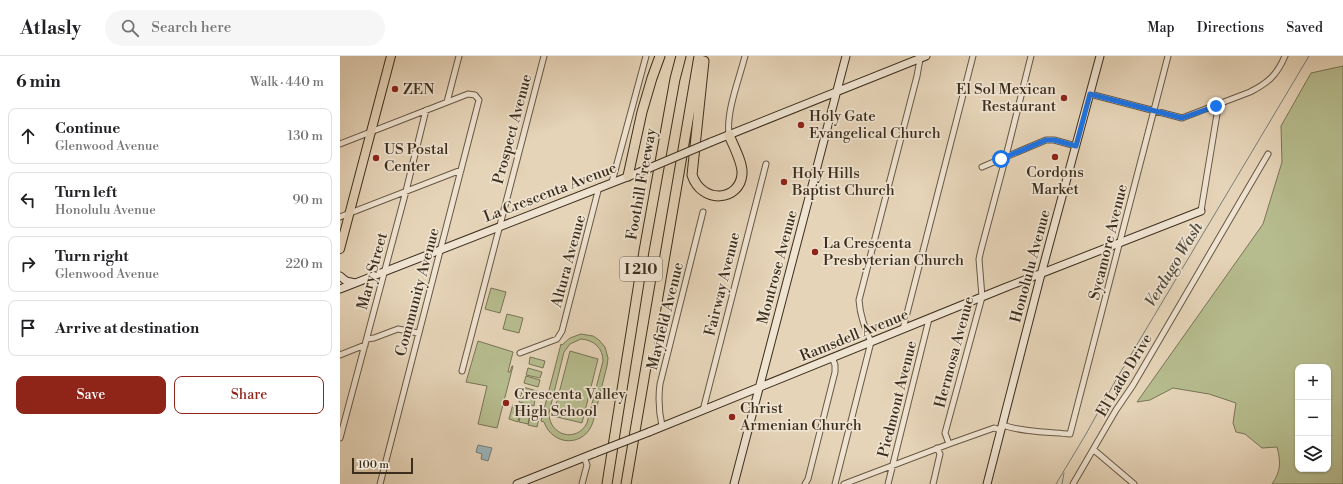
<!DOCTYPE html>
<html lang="en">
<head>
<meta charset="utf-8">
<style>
	body { margin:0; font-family:"Libre Bodoni",serif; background:#f6f6f6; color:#202124 }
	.controls { position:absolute; right:12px; bottom:12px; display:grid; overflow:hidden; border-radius:8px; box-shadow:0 1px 3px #0004 }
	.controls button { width:36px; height:36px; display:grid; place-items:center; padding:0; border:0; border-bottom:1px solid #e0e0e0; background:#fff; color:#202124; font:20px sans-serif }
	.scale { position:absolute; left:12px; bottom:10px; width:61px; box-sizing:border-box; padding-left:4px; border:2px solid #3b2e1d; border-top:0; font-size:11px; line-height:14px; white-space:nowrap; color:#3b2e1d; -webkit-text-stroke:3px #efe3d1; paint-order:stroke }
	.stop { position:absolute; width:12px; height:12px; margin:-9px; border:3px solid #1a73e8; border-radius:50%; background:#fff }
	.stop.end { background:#1a73e8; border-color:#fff; box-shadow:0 1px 4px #0008 }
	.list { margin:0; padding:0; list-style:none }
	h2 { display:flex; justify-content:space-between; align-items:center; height:52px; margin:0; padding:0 16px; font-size:17px }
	h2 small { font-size:13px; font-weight:400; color:#757577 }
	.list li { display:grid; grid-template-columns:26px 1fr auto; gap:12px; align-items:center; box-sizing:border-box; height:56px; margin:0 8px 8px; padding:0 8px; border:1px solid #e0e0e0; border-radius:8px }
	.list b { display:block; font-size:15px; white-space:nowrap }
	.list p { margin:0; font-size:13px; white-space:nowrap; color:#757577 }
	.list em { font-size:13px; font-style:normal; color:#757577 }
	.actions { display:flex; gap:8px; padding:12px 16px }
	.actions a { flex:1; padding:9px 0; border:1px solid #8f2418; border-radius:8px; text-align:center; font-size:14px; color:#8f2418 }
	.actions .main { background:#8f2418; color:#fff }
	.icon { flex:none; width:22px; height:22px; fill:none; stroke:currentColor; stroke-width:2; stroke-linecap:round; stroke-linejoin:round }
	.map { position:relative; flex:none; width:1003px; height:428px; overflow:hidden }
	header { display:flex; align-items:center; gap:24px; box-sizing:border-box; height:56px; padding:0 20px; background:#fff; border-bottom:1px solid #e0e0e0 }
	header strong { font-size:19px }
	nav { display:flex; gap:22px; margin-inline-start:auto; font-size:14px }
	.search { width:280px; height:36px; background:#f6f6f6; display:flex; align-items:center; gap:10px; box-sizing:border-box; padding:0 14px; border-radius:22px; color:#757577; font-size:15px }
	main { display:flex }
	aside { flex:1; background:#fff }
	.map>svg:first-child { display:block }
	.green { fill:#b6bc8e; stroke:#787556; fill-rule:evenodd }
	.water { fill:#9db5bb; stroke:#767f7c }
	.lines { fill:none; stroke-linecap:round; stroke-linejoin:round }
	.stream { stroke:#767f7c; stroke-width:1 }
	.street-casing { stroke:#665844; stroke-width:7 }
	.secondary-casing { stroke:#3b2e1d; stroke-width:9 }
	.primary-casing { stroke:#3b2e1d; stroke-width:10 }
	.highway-casing { stroke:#3b2e1d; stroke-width:11 }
	.street { stroke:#efe3d1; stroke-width:5 }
	.secondary { stroke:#efe3d1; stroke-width:7 }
	.primary { stroke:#e6d4b8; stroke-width:8 }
	.highway { stroke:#e6d4b8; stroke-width:9 }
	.secondary-bridge-casing { stroke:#3b2e1d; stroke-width:9; stroke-linecap:butt }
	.secondary-bridge { stroke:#efe3d1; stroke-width:7 }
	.route { stroke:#1a73e8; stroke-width:5 }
	.poi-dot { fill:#8f2418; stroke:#efe3d1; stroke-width:1.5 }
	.labels { text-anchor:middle; stroke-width:3.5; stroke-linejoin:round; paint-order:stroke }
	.shield { fill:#efe3d1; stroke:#716453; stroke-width:1 }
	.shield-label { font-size:14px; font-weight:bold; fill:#3b2e1d }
	.poi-label { font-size:15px; fill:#3b2e1d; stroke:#efe3d1; text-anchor:start }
	.street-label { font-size:15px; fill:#3b2e1d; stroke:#efe3d1 }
	.water-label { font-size:16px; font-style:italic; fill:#4f493d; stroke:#efe3d1 }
</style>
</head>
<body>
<header>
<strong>Atlasly</strong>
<div class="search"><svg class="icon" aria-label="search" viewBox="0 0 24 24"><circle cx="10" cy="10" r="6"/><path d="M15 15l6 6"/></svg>Search here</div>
<nav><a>Map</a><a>Directions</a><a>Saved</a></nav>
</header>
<main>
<aside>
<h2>6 min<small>Walk · 440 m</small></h2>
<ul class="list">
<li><svg class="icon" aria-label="ahead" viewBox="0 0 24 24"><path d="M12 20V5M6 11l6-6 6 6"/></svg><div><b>Continue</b><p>Glenwood Avenue</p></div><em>130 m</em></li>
<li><svg class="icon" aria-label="left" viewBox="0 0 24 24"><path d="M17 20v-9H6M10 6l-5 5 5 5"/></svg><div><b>Turn left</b><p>Honolulu Avenue</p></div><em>90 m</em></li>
<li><svg class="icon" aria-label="right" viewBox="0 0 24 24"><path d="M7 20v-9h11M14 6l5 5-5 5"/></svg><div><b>Turn right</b><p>Glenwood Avenue</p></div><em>220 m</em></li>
<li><svg class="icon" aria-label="arrive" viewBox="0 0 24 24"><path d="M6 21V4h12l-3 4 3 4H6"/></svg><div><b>Arrive at destination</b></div></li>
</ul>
<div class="actions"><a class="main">Save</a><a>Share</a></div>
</aside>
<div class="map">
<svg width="1003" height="428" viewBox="0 0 1003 428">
	<rect width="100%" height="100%" fill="#e6d4b8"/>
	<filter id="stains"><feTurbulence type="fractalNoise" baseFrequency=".005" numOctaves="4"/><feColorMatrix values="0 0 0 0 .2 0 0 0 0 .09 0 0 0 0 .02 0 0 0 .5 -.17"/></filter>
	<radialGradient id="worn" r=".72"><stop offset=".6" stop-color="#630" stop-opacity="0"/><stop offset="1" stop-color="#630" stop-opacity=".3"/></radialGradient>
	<path class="green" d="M1003 10V428H932C941 415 941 406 937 391L922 392 905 378 896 376 893 367 896 347 869 338 833 332 810 344 797 346 923 168 942 106 941 70 971 17ZM958 311H988V413H958Z
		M151 232 166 236 160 257 145 253Z
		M167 258 183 262 179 277 163 273Z
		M241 278 253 280 259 284 265 291 268 302 267 310 253 366C245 391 213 391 204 366L201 365 221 288 222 289 230 282ZM241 283C254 284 263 292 263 305L247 367C237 387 209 380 209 357L224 296 230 288Z
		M138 285 173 296 168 316H170L172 310H173L157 372 138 368 147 330 126 326Z
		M230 295 258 303 242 367 213 360Z
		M190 301 205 305 203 312 189 308Z
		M188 312 202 316 200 322 186 319Z
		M186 320 200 324 198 331 184 327Z
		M183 331 197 335 195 341 181 338Z
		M181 339 195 343 194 350 179 346Z
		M173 348 181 351 178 366 169 363Z
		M182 351 191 353 188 368 179 366Z
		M192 353 201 355 197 371 188 369Z"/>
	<path class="water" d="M138 389 152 392 148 405 141 403 142 398 136 396Z"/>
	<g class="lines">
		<path class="stream" d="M716 428 746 378 777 322 969 0
			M722 428 724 417"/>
		<defs>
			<path id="street" d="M750 38 842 62 910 36C928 27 937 19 945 0
				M107 46 119 0
				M389 79C386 55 399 24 405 0
				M0 88 128 38 135 39 139 44 40 428
				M642 111 706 84H714L736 90
				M272 126 306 0
				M861 155 877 58 876 50
				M0 161 121 114
				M563 273 633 0
				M27 283 34 282 58 273 78 277
				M180 297 217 283 222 275 259 131
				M0 299 25 289
				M122 315 204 0
				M363 354 426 108
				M662 369C684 376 707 376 730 378L828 0
				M322 370C319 356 318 343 320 328L363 156
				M0 382 66 135 86 54
				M609 388 605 377 642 241 639 203 641 194 666 100 691 0
				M754 394 794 428
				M242 428 247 409 244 401
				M465 428 468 423 495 316V309L492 301
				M495 428 531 286C525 272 520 260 519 244L577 20 580 3
				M504 428 609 388 654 372 661 374
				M548 428 589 263
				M593 428 600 398 597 392
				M733 428 776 354 793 329 928 98"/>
			<path id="secondary" d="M371 86 586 0
				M0 220 6 225 15 227
				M0 233 300 116
				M309 376 664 232 861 155
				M177 428 255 397
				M394 428 506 0
				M647 428 699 226 760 0"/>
			<path id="primary" d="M0 193 51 0"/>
			<path id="highway" d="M364 5 352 119C362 149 400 145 402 118 403 107 393 89 389 79
				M288 120 302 56 312 22 320 0
				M267 428 304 195 335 23 341 0
				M286 428 359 0"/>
		</defs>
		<use href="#street" class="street-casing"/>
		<use href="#secondary" class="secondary-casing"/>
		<use href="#primary" class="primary-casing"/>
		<use href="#highway" class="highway-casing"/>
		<use href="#street" class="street"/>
		<use href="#secondary" class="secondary"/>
		<use href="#primary" class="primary"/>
		<use href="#highway" class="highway"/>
		<defs>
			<path id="secondary-bridge" d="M300 116 371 86
				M255 397 309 376"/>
		</defs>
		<use href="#secondary-bridge" class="secondary-bridge-casing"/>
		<use href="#secondary-bridge" class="secondary-bridge"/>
	</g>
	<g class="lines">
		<path class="route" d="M661 103 706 84H714L736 90 750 38 842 62 876 50"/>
	</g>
	<g class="poi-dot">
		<circle cx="55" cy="33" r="4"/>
		<circle cx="724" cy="42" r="4"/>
		<circle cx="461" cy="69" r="4"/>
		<circle cx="715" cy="101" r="4"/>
		<circle cx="36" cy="102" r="4"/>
		<circle cx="444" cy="126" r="4"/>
		<circle cx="475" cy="196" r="4"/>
		<circle cx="166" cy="347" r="4"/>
		<circle cx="392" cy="361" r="4"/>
	</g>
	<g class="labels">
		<rect class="shield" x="280" y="201" width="42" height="24" rx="3"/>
		<g class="shield-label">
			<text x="301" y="218">I 210</text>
		</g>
		<g class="poi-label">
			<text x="63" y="38">ZEN</text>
			<text x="716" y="38" text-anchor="end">El Sol Mexican<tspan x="716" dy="17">Restaurant</tspan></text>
			<text x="469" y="65">Holy Gate<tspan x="469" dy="17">Evangelical Church</tspan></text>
			<text x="44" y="98">US Postal<tspan x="44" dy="17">Center</tspan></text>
			<text x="715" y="121" text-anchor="middle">Cordons<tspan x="715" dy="17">Market</tspan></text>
			<text x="452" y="122">Holy Hills<tspan x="452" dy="17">Baptist Church</tspan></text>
			<text x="483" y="192">La Crescenta<tspan x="483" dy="17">Presbyterian Church</tspan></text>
			<text x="174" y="343">Crescenta Valley<tspan x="174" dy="17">High School</tspan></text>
			<text x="400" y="357">Christ<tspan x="400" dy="17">Armenian Church</tspan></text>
		</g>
		<g class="street-label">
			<text transform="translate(172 73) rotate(-75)" y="5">Prospect Avenue</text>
			<text transform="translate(301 128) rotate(-80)" y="5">Foothill Freeway</text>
			<text transform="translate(210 136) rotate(-21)" y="5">La Crescenta Avenue</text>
			<text transform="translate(768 186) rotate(-76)" y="5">Sycamore Avenue</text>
			<text transform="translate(228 205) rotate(-75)" y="5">Altura Avenue</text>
			<text transform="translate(690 210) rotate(-75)" y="5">Honolulu Avenue</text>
			<text transform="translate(437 211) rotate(-75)" y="5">Montrose Avenue</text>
			<text transform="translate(32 215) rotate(-75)" y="5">Mary Street</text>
			<text transform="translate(382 228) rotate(-76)" y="5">Fairway Avenue</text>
			<text transform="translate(77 236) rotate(-75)" y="5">Community Avenue</text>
			<text transform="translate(325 260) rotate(-76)" y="5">Mayfield Avenue</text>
			<text transform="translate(514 279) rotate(-22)" y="5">Ramsdell Avenue</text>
			<text transform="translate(614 296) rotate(-75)" y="5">Hermosa Avenue</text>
			<text transform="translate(784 319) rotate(-59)" y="5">El Lado Drive</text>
			<text transform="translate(557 343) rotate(-76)" y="5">Piedmont Avenue</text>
		</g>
		<g class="water-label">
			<text transform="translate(833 208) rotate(-59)" y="6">Verdugo Wash</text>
		</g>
	</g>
	<rect width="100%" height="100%" filter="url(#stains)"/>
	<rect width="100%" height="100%" fill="url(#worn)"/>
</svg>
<div class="controls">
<button>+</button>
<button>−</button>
<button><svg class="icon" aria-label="layers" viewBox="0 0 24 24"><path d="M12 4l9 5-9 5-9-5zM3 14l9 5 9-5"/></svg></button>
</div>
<div class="scale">100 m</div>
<div class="stop" style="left:661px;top:103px"></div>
<div class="stop end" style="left:876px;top:50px"></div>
</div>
</main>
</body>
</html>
